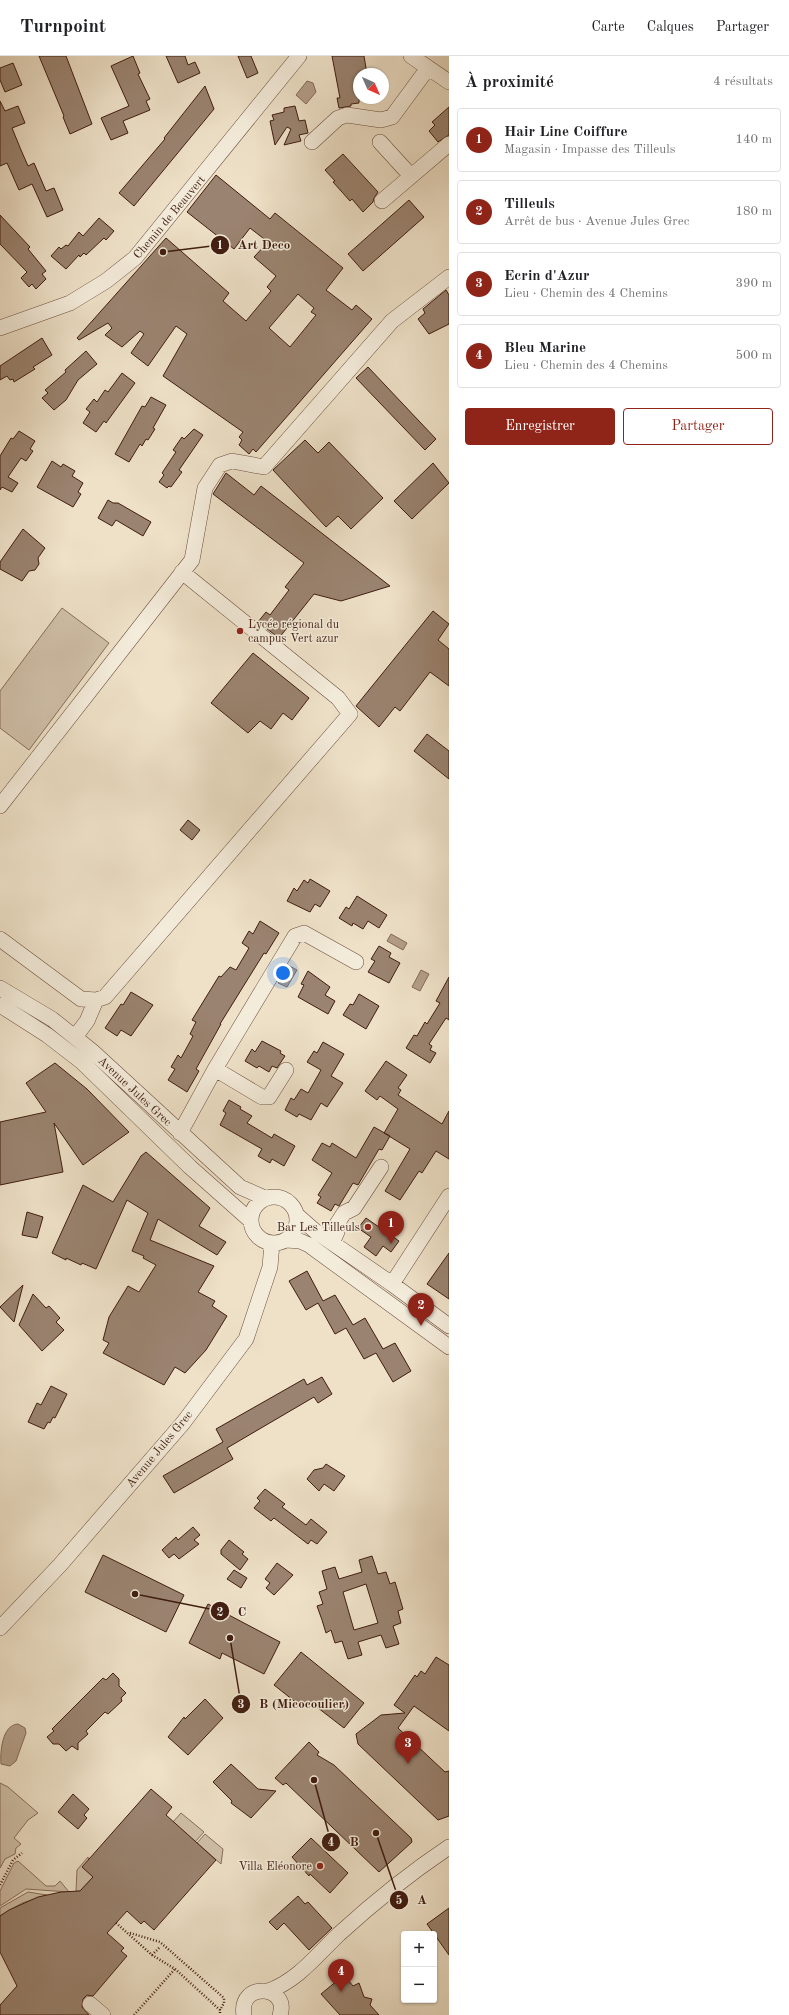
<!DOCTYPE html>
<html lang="fr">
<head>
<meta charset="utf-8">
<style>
	body { margin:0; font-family:"Old Standard TT",serif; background:#f2f2f2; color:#202124 }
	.controls { position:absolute; right:12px; bottom:12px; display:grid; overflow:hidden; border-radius:4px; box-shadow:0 1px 3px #0004 }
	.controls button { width:36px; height:36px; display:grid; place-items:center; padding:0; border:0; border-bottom:1px solid #e0e0e0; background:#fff; color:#202124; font:20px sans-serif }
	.compass { position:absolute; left:353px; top:12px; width:36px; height:36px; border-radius:50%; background:#fff; box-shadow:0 1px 3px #0004; rotate:135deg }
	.you { position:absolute; left:283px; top:917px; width:14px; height:14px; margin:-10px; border:3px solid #fff; border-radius:50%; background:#1a73e8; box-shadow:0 0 0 6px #1a73e833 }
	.badge { display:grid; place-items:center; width:26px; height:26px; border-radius:50%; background:#8f2418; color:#fff; font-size:13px; font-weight:700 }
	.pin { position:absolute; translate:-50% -33px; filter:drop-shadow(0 1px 2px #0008) }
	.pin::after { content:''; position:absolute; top:21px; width:14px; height:12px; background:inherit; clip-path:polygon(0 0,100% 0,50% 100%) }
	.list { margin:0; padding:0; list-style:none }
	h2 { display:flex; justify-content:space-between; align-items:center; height:52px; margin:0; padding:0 16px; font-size:17px }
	h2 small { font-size:13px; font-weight:400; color:#757577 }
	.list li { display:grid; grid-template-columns:26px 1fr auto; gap:12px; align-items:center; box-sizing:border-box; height:64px; margin:0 8px 8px; padding:0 8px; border:1px solid #e0e0e0; border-radius:4px }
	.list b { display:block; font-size:15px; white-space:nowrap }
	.list p { margin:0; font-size:13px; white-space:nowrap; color:#757577 }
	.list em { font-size:13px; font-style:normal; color:#757577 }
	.actions { display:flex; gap:8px; padding:12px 16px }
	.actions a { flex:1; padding:9px 0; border:1px solid #8f2418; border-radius:4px; text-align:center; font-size:14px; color:#8f2418 }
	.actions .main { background:#8f2418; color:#fff }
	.map { position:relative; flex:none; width:449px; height:1959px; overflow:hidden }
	header { display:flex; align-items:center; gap:24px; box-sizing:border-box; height:56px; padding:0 20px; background:#fff; border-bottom:1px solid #e0e0e0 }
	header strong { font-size:19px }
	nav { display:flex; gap:22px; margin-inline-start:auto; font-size:14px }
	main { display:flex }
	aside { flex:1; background:#fff }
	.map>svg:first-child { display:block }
	.green { fill:#d0c0a9; stroke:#886e5c }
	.water { fill:#b39e89; stroke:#856a59 }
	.building { fill:#9a8370; stroke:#401d10; fill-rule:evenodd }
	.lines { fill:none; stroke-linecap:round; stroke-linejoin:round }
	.minor-casing { stroke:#6c4e3e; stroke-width:16 }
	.path { stroke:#401d10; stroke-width:2.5; stroke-dasharray:1 2; stroke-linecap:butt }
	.minor { stroke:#f4ecdb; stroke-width:15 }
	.poi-dot { fill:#8f2418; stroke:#f4ecdb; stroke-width:1.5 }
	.labels { text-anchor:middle; stroke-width:3; stroke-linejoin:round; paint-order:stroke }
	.street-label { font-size:12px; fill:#401d10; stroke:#f4ecdb }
	.poi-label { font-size:12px; fill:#401d10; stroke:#f4ecdb; text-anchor:end }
	.leader { fill:none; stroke:#401d10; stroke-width:1.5 }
	.callout-dot { fill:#401d10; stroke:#f4ecdb; stroke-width:1.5 }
	.mark-label { font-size:12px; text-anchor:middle; font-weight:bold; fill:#fff }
	.callout-label { font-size:13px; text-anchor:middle; font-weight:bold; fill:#401d10; stroke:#f4ecdb; stroke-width:3; stroke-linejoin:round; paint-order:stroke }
</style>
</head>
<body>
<header>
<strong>Turnpoint</strong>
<nav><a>Carte</a><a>Calques</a><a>Partager</a></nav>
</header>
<main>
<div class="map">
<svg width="449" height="1959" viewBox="0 0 449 1959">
	<rect width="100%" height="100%" fill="#eee1c8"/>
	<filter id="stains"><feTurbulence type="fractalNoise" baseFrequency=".005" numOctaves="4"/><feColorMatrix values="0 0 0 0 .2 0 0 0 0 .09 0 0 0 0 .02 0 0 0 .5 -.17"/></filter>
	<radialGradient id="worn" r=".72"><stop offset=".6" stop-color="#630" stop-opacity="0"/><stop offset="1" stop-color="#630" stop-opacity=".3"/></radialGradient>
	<path class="green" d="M62 552 109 587 29 694 0 672V635Z
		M0 1727 8 1731 38 1757 28 1764 14 1782 21 1788 16 1792 15 1798 5 1803 0 1812Z
		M181 1757 204 1776 195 1786 173 1766Z
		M205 1778 223 1793 221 1808 197 1787Z
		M88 1801 93 1821 80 1835H76L77 1814Z
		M18 1805 46 1830H55L60 1825 69 1836 26 1833 0 1850V1835L14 1807Z
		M28 1836 47 1839 22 1847 0 1860V1852Z"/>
	<path class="water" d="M307 25 313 27 316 36 306 48 296 39Z
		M391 878 407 887 403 894 387 885Z
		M288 909 297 914 287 931 278 927Z
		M421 914 429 918 420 935 412 931Z
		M18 1668 25 1672 26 1677 16 1705 10 1710 1 1708C0 1696 2 1669 18 1668Z"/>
	<path class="building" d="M39 0H66L92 68 70 78 63 61 64 60Z
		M133 0 140 17 138 18 150 43 146 45 150 54 123 65 128 77 111 84 101 62 129 50 111 10Z
		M166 0H185L188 9 195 6 200 17 178 27Z
		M238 0H251L258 17 247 22Z
		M332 0H364L367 18H359V47L351 48V50L339 52 337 42H340Z
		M13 7 22 29 5 36 0 24V12Z
		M205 30 214 53 134 150 119 137 165 83 164 82Z
		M0 45 5 55 18 50 25 67 12 72 21 94 28 110 34 107 46 135 54 132 63 154 47 161 32 128 19 134 7 107 0 110Z
		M295 50 299 65 305 64 308 77 299 79 301 85 284 89 291 73 287 71 275 89 270 65 274 64 272 59 284 56V52Z
		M449 51V79L438 86 429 75 435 69 432 66Z
		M343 98 378 136 374 142 373 146 363 156 352 143 350 145 333 126 335 125 325 114Z
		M216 119 270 163 275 157 343 212 326 234 352 254 356 249 372 263 256 396 253 393 249 398 239 389 242 384 239 381 243 376 163 320 187 278 176 270 148 310 131 297 144 278 140 275 122 291 105 279 112 272 108 267 79 284 77 282 166 182 229 237 223 245 246 265 271 235 267 231 276 220 254 201 268 186 250 172 234 193 187 156ZM298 238 314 252 311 256 316 259 290 291 269 272Z
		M409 144 424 161 363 215 348 198Z
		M0 159 30 191 28 193 46 215 42 218 46 223 36 233 32 228 29 231 21 222 27 216 0 188Z
		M99 162 114 175 106 184 104 182 86 199 84 197 80 201 79 199 66 213 51 200 59 191 61 193 66 189 68 190 79 176 83 180Z
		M446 234 449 239V268L429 278 418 263 425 257 423 253Z
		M42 282 52 299 33 311 35 313 14 326 13 323 10 324 7 320 0 324V310Z
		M86 295 97 308 78 324 66 344 54 354 42 342 48 337 45 334 66 316 65 314Z
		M368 311 436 383 425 394 356 322Z
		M122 317 135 327 106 367 104 365 96 376 83 367 90 356 86 353 94 343 97 346 105 334 108 336Z
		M151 341 166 349 153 372 155 373 148 384 146 383 142 390 140 388 129 406 115 398 142 350 145 351Z
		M194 373 203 379 179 414 182 416 171 431 169 430 167 432 159 426 164 419 162 417 176 396 173 394 182 381 184 383Z
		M19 375 35 385 30 393 33 395 26 405 21 402 8 421 18 427 12 436 2 431 0 434V400L11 382 13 383Z
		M305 384 318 397 329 386 383 442 351 473 338 460 326 471 273 414Z
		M52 405 61 411 63 408 75 415 72 420 83 427 78 436 81 438 73 451 37 431Z
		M433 407 449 427 412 463 394 445Z
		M226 417 254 439 261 430 390 530 341 545 314 538 279 582 258 566 266 556 270 559 289 534 285 531 304 507 213 438Z
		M108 444 113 447H118L151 466 143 480 116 464 112 470 98 462Z
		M23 473 45 492 38 502 39 508 35 514 29 515 22 525 0 513V506Z
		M433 555 449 568 438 584 449 593V630L430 616 400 655 395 651 379 671 356 650Z
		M253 597 309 642 292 664 283 657 271 673 260 665 248 677 211 647Z
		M427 678 449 695V723L414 695Z
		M188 764 200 774 192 784 180 774Z
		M310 823 330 835 320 851 315 848 310 856 287 845 294 832 297 835 304 824 308 827Z
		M357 840 387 859 379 872 368 865 363 873 353 867 352 870 339 862 346 851 349 853Z
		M260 865 279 877 266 898 264 897 220 968H221L196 1013 199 1015 187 1036 168 1024 175 1013 171 1011 178 999 181 1002 193 980 190 978 196 966 192 964 219 920 221 921 230 911 236 914 249 892 242 887 249 875 253 878Z
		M379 890 391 897 389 901 400 907 389 927 368 916 375 905 371 903Z
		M308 915 330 931 325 939 335 945 328 958 298 941 304 929 301 928Z
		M449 921V964L446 962 429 988 432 990 430 994 436 997 430 1007 406 992 414 979 417 980 425 966 427 968 440 947 436 945Z
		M131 936 153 949 131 980 121 974 117 980 105 972 121 948 123 949Z
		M359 938 379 950 366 973 343 959 350 948 353 949Z
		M262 985 281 995 280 997 285 1000 277 1012 272 1010 269 1016 259 1010 257 1012 245 1005 252 993 255 996Z
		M323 986 344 998 331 1020 343 1027 327 1051 321 1047 311 1064 299 1058 297 1061 285 1054 291 1042 294 1044 301 1033 308 1037 321 1014 307 1006 314 995 317 997Z
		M386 1005 407 1019 398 1032 401 1034 398 1039 442 1068 449 1055V1103L436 1095 422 1117 419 1115 400 1144 385 1135 410 1093 384 1077 398 1053 380 1040 377 1044 365 1035Z
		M55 1007 87 1033 129 1076 83 1109 54 1067 63 1116 0 1129V1066L46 1056 26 1027Z
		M229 1044 241 1051 240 1053 252 1060 247 1067 272 1082 274 1078 295 1090 284 1110 272 1103 270 1107 258 1100 262 1093 220 1069 226 1057 223 1055Z
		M374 1071 390 1080 382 1094 379 1093 358 1129 353 1127 339 1150 335 1148 331 1155 317 1147 321 1141 318 1139 332 1117 312 1104 322 1087 330 1091 332 1087 356 1102Z
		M146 1096 210 1152 199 1170 226 1186 217 1199 158 1163 150 1184 214 1210 198 1236 215 1245 212 1250 227 1260 206 1294 185 1317 175 1311 164 1329 103 1297 109 1287 103 1284 109 1261 128 1230 139 1236 156 1209 143 1202 144 1200 132 1195 148 1157 127 1144 96 1213 82 1207 81 1209 66 1202V1204L52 1197 83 1129 113 1146 141 1100Z
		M27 1156 43 1161 37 1182 22 1179Z
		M366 1162 399 1185 391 1196 383 1190 376 1200 364 1191 371 1181 358 1172Z
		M449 1197V1243L427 1228Z
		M307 1215 323 1245 335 1239 353 1269 365 1262 383 1293 395 1287 411 1315 393 1326 376 1297 364 1303 346 1272 335 1278 318 1247 306 1254 289 1225Z
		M23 1229 19 1245 14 1266 0 1251Z
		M33 1238 46 1252 49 1250 60 1262 56 1266 64 1274 42 1295 19 1269Z
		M322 1321 332 1338 318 1347 314 1341 227 1392 233 1403 174 1437 163 1420 223 1386 216 1373 304 1323 307 1329Z
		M51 1330 67 1338 55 1362 53 1361 50 1367 48 1366 44 1373 28 1366 37 1347 41 1349Z
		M326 1408 345 1420 334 1435 324 1428 319 1435 307 1423 314 1414 323 1412Z
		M265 1433 285 1448 282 1451 306 1469 311 1463 327 1476 317 1488 311 1484 308 1488 274 1462 271 1465 254 1452 260 1445 257 1442Z
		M193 1471 200 1479 194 1484 199 1488 179 1503 174 1498 169 1502 162 1494 176 1481 178 1484Z
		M229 1484 244 1496 242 1498 248 1503 240 1514 221 1498V1494Z
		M103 1499 184 1539 166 1576 85 1536Z
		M372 1500 378 1518 386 1516 390 1528 395 1526 403 1553 398 1555 401 1567 393 1570 399 1588 386 1592 381 1579 358 1586 362 1599 348 1603 342 1585 335 1587 331 1574 326 1577 322 1564 317 1550 323 1548 319 1536 327 1533 322 1515 335 1511 339 1523 362 1516 359 1504ZM366 1528 378 1567 354 1574 343 1536Z
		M277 1507 293 1519 274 1539 266 1532 270 1527 265 1523Z
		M234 1514 247 1522 241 1532 227 1523Z
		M208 1548 280 1586 264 1618 222 1597 220 1603 189 1587Z
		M301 1596 364 1647 344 1672 309 1645 303 1652 274 1629Z
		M436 1601 449 1609V1675L414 1650 398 1672 445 1716 449 1715V1760L438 1764 358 1688 356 1678 381 1659 405 1657 394 1649 415 1619 417 1621 421 1615 425 1618Z
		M113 1617 119 1623V1630L126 1637 121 1642 122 1645 108 1658 105 1656 86 1675 88 1678 78 1687V1694L72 1690 66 1695 59 1688H53L47 1681 54 1675 52 1673 103 1622 106 1624Z
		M205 1643 223 1662 188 1699 168 1681 184 1661 185 1663Z
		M309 1686 319 1696 317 1699 334 1709 411 1782 412 1786 379 1816 286 1727 283 1729 275 1722Z
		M231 1708 258 1733 276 1735 251 1762 231 1747 232 1745 213 1726Z
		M151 1733 172 1751 166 1759 216 1804 154 1874 144 1865 141 1868 127 1855 107 1877 124 1892 121 1895 127 1900 93 1940 87 1939 83 1943 82 1951 89 1959H0V1949L17 1930 0 1896V1860L9 1854 38 1841 61 1836 80 1835 93 1821 82 1811Z
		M73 1738 89 1753 84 1759 87 1762 78 1773 58 1756Z
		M311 1782 348 1817 330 1837 310 1818 309 1820 292 1801Z
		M298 1840 305 1848 308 1846 332 1872 309 1894 284 1867 277 1874 269 1866Z
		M449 1852V1899L427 1868Z
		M344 1919 353 1930 359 1927 364 1941 372 1943 370 1949 379 1959H340L321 1938Z"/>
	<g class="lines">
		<defs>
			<path id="minor" d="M411 0 449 26
				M312 86 338 62 347 59 381 64 392 61 428 12
				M380 86 411 120
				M382 145 449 88
				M0 272 70 247 106 225 135 202 299 0
				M0 750 192 504 205 432 220 409 232 405 264 411 392 265 449 221
				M0 883 81 943 96 944 105 941 350 658 338 642 182 516
				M0 932 52 963 92 995 240 1131 265 1142
				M0 949 47 979 82 1006 190 1111 251 1165
				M75 981 87 965 96 944
				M215 1013 262 1041H269L286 1014
				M180 1077 215 1013 295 880 304 877 356 906
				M251 1164a23 23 0 1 1 46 0a23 23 0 1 1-46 0Z
				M298 1160 315 1175 392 1228 449 1270
				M287 1184 300 1185 309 1189 449 1291
				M332 1187 337 1176V1168L344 1157 354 1152 381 1111
				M392 1228 449 1140
				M0 1572 60 1509 183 1367 246 1283 270 1211 272 1187
				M268 1935C297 1925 317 1899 339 1878 373 1847 410 1817 449 1791
				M90 1948 103 1959
				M244 1959C238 1925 290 1929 280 1959"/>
		</defs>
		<use href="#minor" class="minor-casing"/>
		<path class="path" d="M0 1829 13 1804 22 1797
			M116 1867 152 1899 175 1913 220 1954V1959
			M130 1877 160 1886 224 1942V1947L220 1954
			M152 1899 160 1891
			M134 1959 175 1913"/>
		<use href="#minor" class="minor"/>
	</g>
	<g class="poi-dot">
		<circle cx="240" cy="575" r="4"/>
		<circle cx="368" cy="1171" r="4"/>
		<circle cx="320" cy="1810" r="4"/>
	</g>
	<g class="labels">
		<g class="street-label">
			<text transform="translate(169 161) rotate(-50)" y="4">Chemin de Beauvert</text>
			<text transform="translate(135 1035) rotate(43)" y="4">Avenue Jules Grec</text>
			<text transform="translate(159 1393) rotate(-50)" y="4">Avenue Jules Grec</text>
		</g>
		<g class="poi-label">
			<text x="248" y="572" text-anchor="start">Lycée régional du<tspan x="248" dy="14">campus Vert azur</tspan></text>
			<text x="360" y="1175">Bar Les Tilleuls</text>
			<text x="312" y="1814">Villa Eléonore</text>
		</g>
	</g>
	<path class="leader" d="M163 196L220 189M135 1538L220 1555M230 1582L241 1648M314 1724L331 1786M376 1777L399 1844"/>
	<g class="callout-dot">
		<circle cx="163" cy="196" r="4"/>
		<circle cx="135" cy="1538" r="4"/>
		<circle cx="230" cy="1582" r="4"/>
		<circle cx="314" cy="1724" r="4"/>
		<circle cx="376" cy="1777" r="4"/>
		<circle cx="220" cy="189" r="10"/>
		<circle cx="220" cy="1555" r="10"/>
		<circle cx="241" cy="1648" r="10"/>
		<circle cx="331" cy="1786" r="10"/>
		<circle cx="399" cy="1844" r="10"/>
	</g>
	<g class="mark-label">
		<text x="220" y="193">1</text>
		<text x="220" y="1560">2</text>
		<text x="241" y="1652">3</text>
		<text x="331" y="1790">4</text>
		<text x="399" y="1848">5</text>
	</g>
	<g class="callout-label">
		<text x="264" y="193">Art Deco</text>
		<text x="242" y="1560">C</text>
		<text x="304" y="1652">B (Micocoulier)</text>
		<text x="354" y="1790">B</text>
		<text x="422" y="1848">A</text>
	</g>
	<rect width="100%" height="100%" filter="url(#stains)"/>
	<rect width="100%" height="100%" fill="url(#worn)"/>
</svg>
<div class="controls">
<button>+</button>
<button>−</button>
</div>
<svg class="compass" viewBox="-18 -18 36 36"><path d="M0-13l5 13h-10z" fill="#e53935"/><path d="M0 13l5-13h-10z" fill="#757577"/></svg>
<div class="you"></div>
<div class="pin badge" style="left:391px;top:1188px">1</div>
<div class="pin badge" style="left:421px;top:1270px">2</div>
<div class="pin badge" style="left:408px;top:1708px">3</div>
<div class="pin badge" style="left:341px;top:1936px">4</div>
</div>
<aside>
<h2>À proximité<small>4 résultats</small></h2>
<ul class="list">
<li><span class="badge">1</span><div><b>Hair Line Coiffure</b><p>Magasin · Impasse des Tilleuls</p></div><em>140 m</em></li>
<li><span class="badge">2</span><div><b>Tilleuls</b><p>Arrêt de bus · Avenue Jules Grec</p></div><em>180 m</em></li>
<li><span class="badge">3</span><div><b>Ecrin d'Azur</b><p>Lieu · Chemin des 4 Chemins</p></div><em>390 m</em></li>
<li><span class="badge">4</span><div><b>Bleu Marine</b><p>Lieu · Chemin des 4 Chemins</p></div><em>500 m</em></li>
</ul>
<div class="actions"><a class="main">Enregistrer</a><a>Partager</a></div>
</aside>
</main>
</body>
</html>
